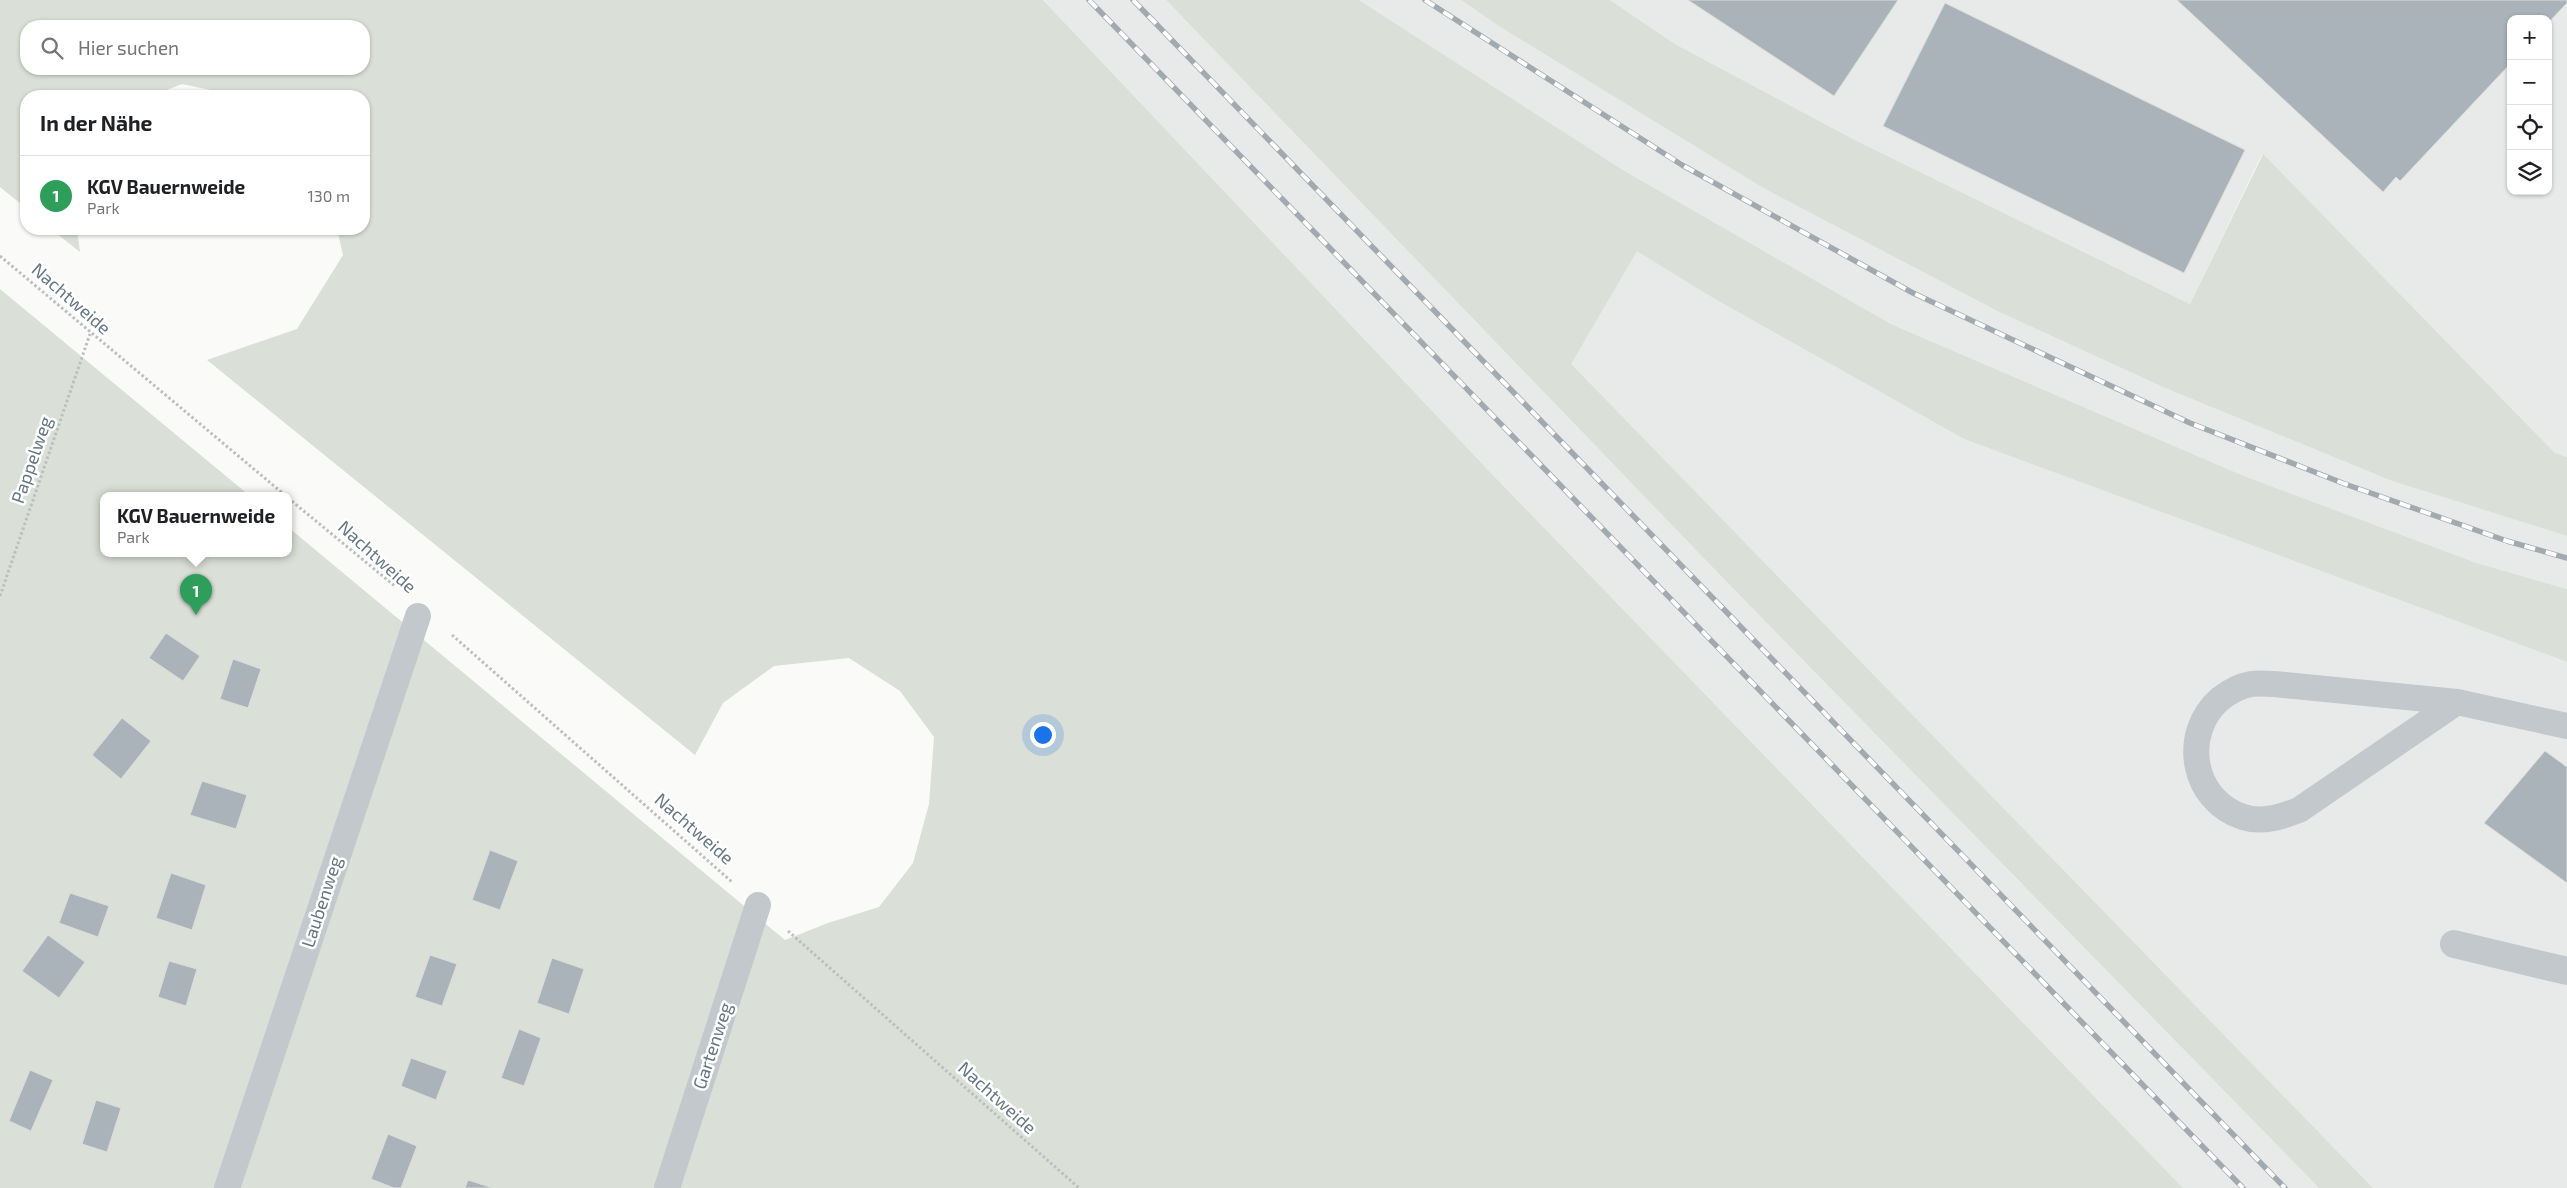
<!DOCTYPE html>
<html lang="de">
<head>
<meta charset="utf-8">
<style>
	body { margin:0; font-family:"Exo 2",sans-serif; background:#f2f2f2; color:#202124 }
	.controls { position:absolute; right:15px; top:15px; display:grid; overflow:hidden; border-radius:10px; box-shadow:0 1px 4px #0004 }
	.controls button { width:45px; height:45px; display:grid; place-items:center; padding:0; border:0; border-bottom:1px solid #e0e0e0; background:#fff; color:#202124; font:25px sans-serif }
	.you { position:absolute; left:1042px; top:734px; width:18px; height:18px; margin:-12px; border:4px solid #fff; border-radius:50%; background:#1a73e8; box-shadow:0 0 0 8px #1a73e833 }
	.badge { display:grid; place-items:center; width:32px; height:32px; border-radius:50%; background:#2563eb; color:#fff; font-size:16px; font-weight:700 }
	.pin { position:absolute; translate:-50% -41px; filter:drop-shadow(0 1px 2px #0008) }
	.pin::after { content:''; position:absolute; top:26px; width:18px; height:15px; background:inherit; clip-path:polygon(0 0,100% 0,50% 100%) }
	.popup { position:absolute; left:100px; top:492px; width:192px; height:65px; box-sizing:border-box; display:grid; place-content:center; border-radius:10px; background:#fff; filter:drop-shadow(0 1px 4px #0005); font-size:16px; white-space:nowrap; color:#757577 }
	.popup b { font-size:19px; color:#202124 }
	.popup::after { content:''; position:absolute; left:50%; top:100%; margin-left:-10px; border:10px solid transparent; border-top-color:#fff }
	.list { margin:0; padding:0; list-style:none }
	h2 { display:flex; justify-content:space-between; align-items:center; height:65px; margin:0; padding:0 20px; font-size:21px }
	h2 small { font-size:16px; font-weight:400; color:#757577 }
	.list li { display:grid; grid-template-columns:32px 1fr auto; gap:15px; align-items:center; box-sizing:border-box; height:80px; padding:0 20px; border-top:1px solid #e0e0e0 }
	.list b { display:block; font-size:19px; white-space:nowrap }
	.list p { margin:0; font-size:16px; white-space:nowrap; color:#757577 }
	.list em { font-size:16px; font-style:normal; color:#757577 }
	.icon { flex:none; width:28px; height:28px; fill:none; stroke:currentColor; stroke-width:2; stroke-linecap:round; stroke-linejoin:round }
	.map { position:relative; flex:none; width:2567px; height:1188px; overflow:hidden }
	.search { position:absolute; background:#fff; box-shadow:0 1px 4px #0004; left:20px; top:20px; width:350px; height:55px; display:flex; align-items:center; gap:12px; box-sizing:border-box; padding:0 18px; border-radius:20px; color:#757577; font-size:19px }
	.panel { position:absolute; background:#fff; box-shadow:0 1px 4px #0004; left:20px; top:90px; width:350px; height:145px; border-radius:20px }
	.map>svg:first-child { display:block }
	.built { fill:#e8e9e9; fill-rule:evenodd }
	.green { fill:#dadfd7; fill-rule:evenodd }
	.building { fill:#aab3b9; stroke:#dcdcda }
	.lines { fill:none; stroke-linecap:round; stroke-linejoin:round }
	.path { stroke:#bbbfc2; stroke-width:3; stroke-dasharray:2.5 2.5; stroke-linecap:butt }
	.lane { stroke:#c3c8cc; stroke-width:26 }
	.street { stroke:#c3c8cc; stroke-width:28 }
	.rail-casing { stroke:#a2aab0; stroke-width:5.5 }
	.rail { stroke:#fff; stroke-width:4; stroke-dasharray:11; stroke-linecap:butt }
	.labels { text-anchor:middle; stroke-width:5; stroke-linejoin:round; paint-order:stroke }
	.street-label { font-size:18px; fill:#657683; stroke:#fff }
</style>
</head>
<body>
<div class="map">
<svg width="2567" height="1188" viewBox="0 0 2567 1188">
	<rect width="100%" height="100%" fill="#fafaf8"/>
	<path class="built" d="M1043 0H1166L1719 574 2319 1188H2183L1491 473Z
		M1359 0H1461L1497 25 1763 188 1999 312 2165 388 2392 481 2567 536V589L2477 563 2244 476 1891 324 1623 170Z
		M1610 0H2567V457L2555 453 2262 154 2190 304 1855 140 1675 44ZM2511 19H2548V191H2511Z
		M1637 250 1713 298 1964 439 2567 662V1188H2373L1570 364Z"/>
	<path class="green" d="M0 0H1043L1491 473 2183 1188H0V289L250 496H104V554H288L289 528 785 940 828 923 879 907 913 863 929 804 934 737 900 691 849 658 774 666 723 703 695 755 207 360 297 329 343 255 337 229H364V96H239L182 84 152 96H26V208L0 187ZM26 26H364V69H26Z
		M1166 0H1359L1623 170 1891 324 2244 476 2477 563 2567 589V662L1964 439 1713 298 1637 251 1571 364 2373 1188H2319L1719 574Z
		M1461 0H1610L1675 44 1855 140 2190 304 2263 154 2555 453 2567 457V536L2392 481 2165 388 1999 312 1763 188 1497 25Z
		M51 229H77L80 252Z"/>
	<path class="building" d="M1688 0H1898L1834 96Z
		M2177 0H2567V3L2548 23V19H2511V63L2400 181 2396 177 2383 192Z
		M1945 3 2245 150 2184 273 1883 126Z
		M166 633 200 656 183 681 149 658Z
		M233 659 261 669 248 708 220 699Z
		M122 718 151 741 121 779 92 755Z
		M2545 751 2567 767V883L2484 823Z
		M202 781 247 795 236 829 190 815Z
		M490 850 518 861 500 910 472 900Z
		M171 873 206 885 192 930 156 918Z
		M70 893 109 906 98 937 59 923Z
		M48 935 85 962 59 998 22 971Z
		M430 955 457 964 442 1006 415 997Z
		M552 958 584 969 569 1014 537 1003Z
		M169 961 197 969 186 1006 158 997Z
		M519 1029 541 1038 524 1086 501 1078Z
		M411 1058 447 1071 436 1100 401 1086Z
		M30 1070 53 1080 31 1131 9 1121Z
		M96 1100 121 1108 107 1152 82 1144Z
		M388 1134 417 1146 401 1188H394L371 1179Z
		M468 1180 493 1188H465Z"/>
	<g class="lines">
		<path class="path" d="M0 256 286 496
			M288 498 396 587
			M0 596 90 334
			M452 635 732 882
			M788 931 1079 1188"/>
		<path class="lane" d="M2457 702 2299 810C2281 817 2262 823 2243 817 2191 800 2181 733 2220 699 2229 692 2240 686 2251 684 2258 683 2267 684 2274 684L2457 702 2567 726
			M227 1188 418 616
			M667 1188 758 905"/>
		<path class="street" d="M2454 944 2567 971"/>
		<defs>
			<path id="rail" d="M1089 0 2243 1188
				M1133 0 2285 1188
				M1425 0 1682 165 1913 293 2190 423 2345 484 2507 541 2567 558"/>
		</defs>
		<use href="#rail" class="rail-casing"/>
		<use href="#rail" class="rail"/>
	</g>
	<g class="labels">
		<g class="street-label">
			<text transform="translate(71 299) rotate(41)" y="6">Nachtweide</text>
			<text transform="translate(32 460) rotate(-71)" y="6">Pappelweg</text>
			<text transform="translate(377 557) rotate(42)" y="6">Nachtweide</text>
			<text transform="translate(694 829) rotate(41)" y="6">Nachtweide</text>
			<text transform="translate(322 902) rotate(-72)" y="6">Laubenweg</text>
			<text transform="translate(713 1046) rotate(-72)" y="6">Gartenweg</text>
			<text transform="translate(997 1098) rotate(42)" y="6">Nachtweide</text>
		</g>
	</g>
</svg>
<div class="controls">
<button>+</button>
<button>−</button>
<button><svg class="icon" aria-label="locate" viewBox="0 0 24 24"><circle cx="12" cy="12" r="6"/><path d="M12 2v4M12 18v4M2 12h4M18 12h4"/></svg></button>
<button><svg class="icon" aria-label="layers" viewBox="0 0 24 24"><path d="M12 4l9 5-9 5-9-5zM3 14l9 5 9-5"/></svg></button>
</div>
<div class="you"></div>
<div class="pin badge" style="left:196px;top:615px;background:#2e9e5b">1</div>
<div class="popup"><b>KGV Bauernweide</b>Park</div>
<div class="search"><svg class="icon" aria-label="search" viewBox="0 0 24 24"><circle cx="10" cy="10" r="6"/><path d="M15 15l6 6"/></svg>Hier suchen</div>
<section class="panel">
<h2>In der Nähe<small></small></h2>
<ul class="list">
<li><span class="badge" style="background:#2e9e5b">1</span><div><b>KGV Bauernweide</b><p>Park</p></div><em>130 m</em></li>
</ul>
</section>
</div>
</body>
</html>
